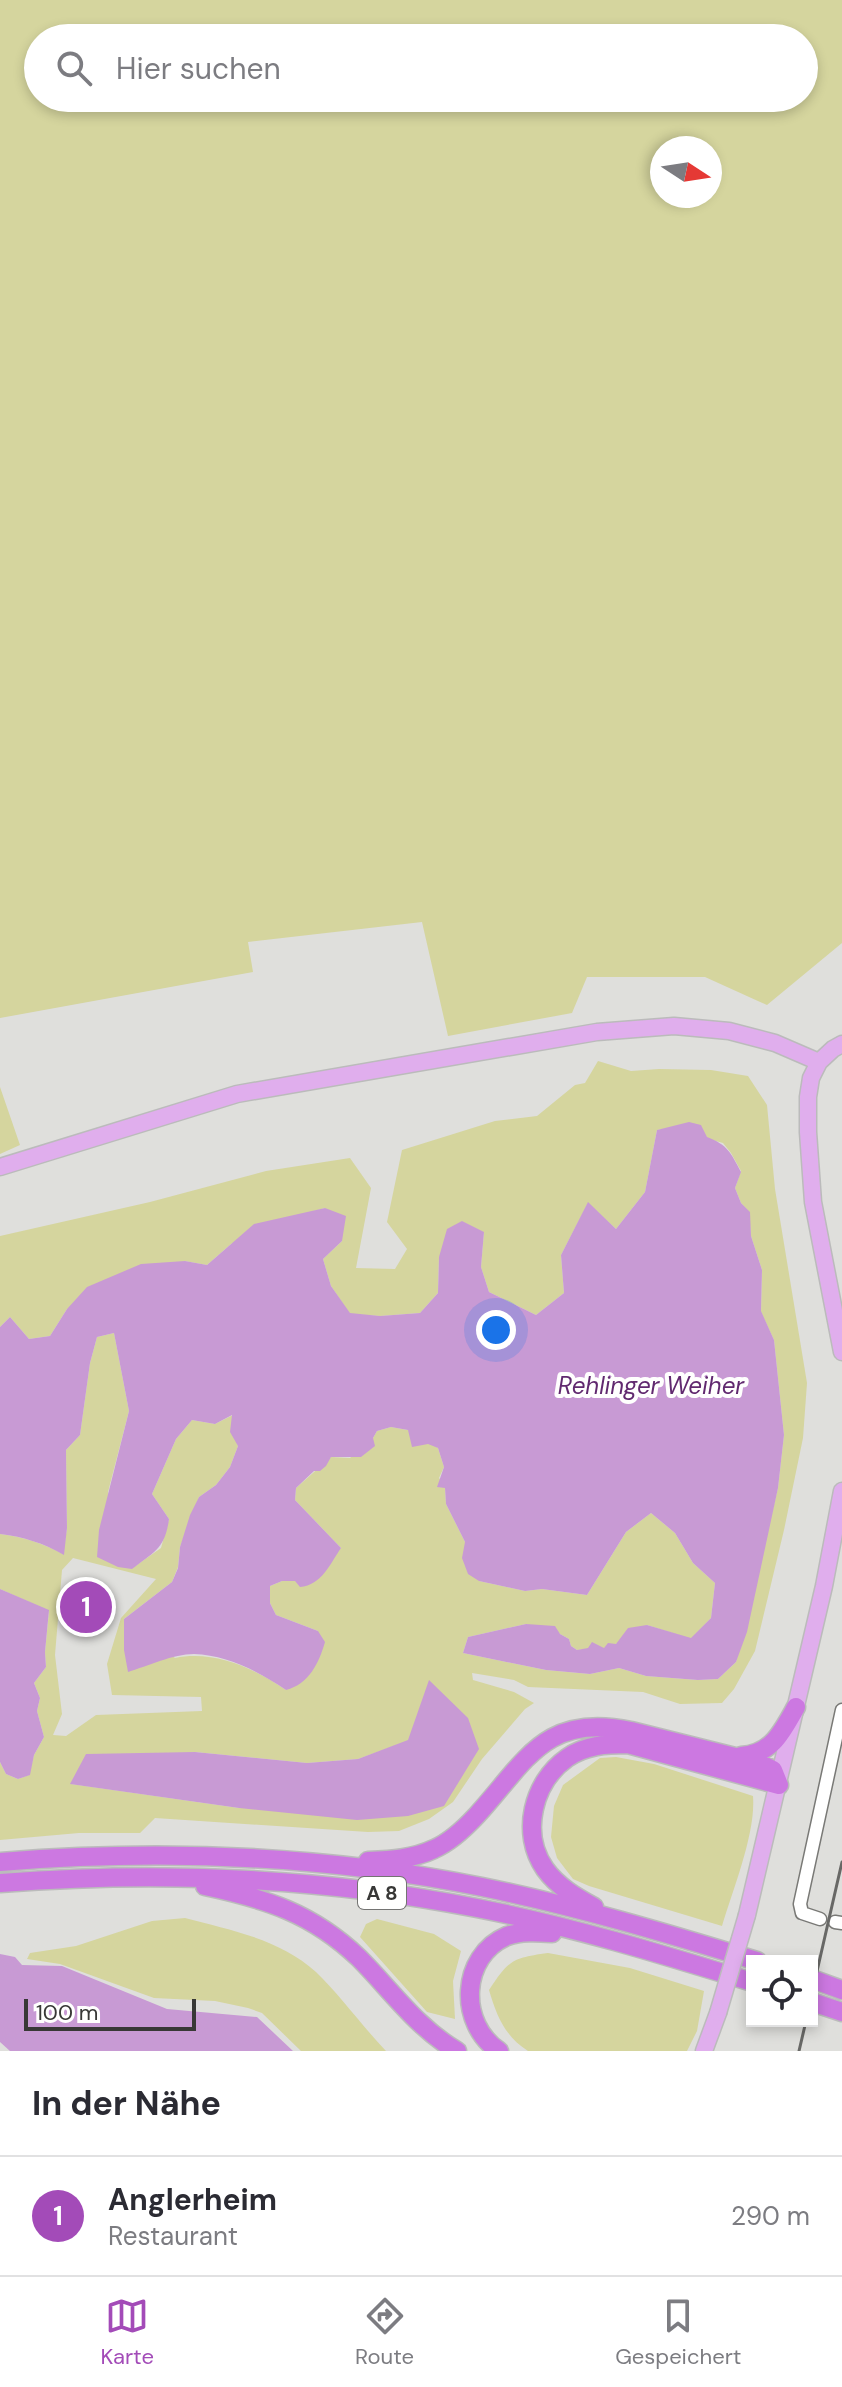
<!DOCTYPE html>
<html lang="de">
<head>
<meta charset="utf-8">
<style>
	body { margin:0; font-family:"DM Sans",sans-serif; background:#f7f7f7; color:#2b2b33 }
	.controls { position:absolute; right:24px; bottom:24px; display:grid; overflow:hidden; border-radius:0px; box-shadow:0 4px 12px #0003 }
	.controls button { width:72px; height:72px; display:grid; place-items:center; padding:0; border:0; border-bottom:2px solid #e1e1e2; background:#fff; color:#2b2b33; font:40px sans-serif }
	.compass { position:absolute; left:650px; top:136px; width:72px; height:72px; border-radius:50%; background:#fff; box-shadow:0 4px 12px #0003; rotate:102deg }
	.scale { position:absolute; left:24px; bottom:20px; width:172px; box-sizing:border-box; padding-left:8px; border:4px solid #383836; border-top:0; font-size:22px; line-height:28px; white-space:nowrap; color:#383836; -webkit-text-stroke:6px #fffffe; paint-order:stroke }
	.you { position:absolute; left:496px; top:1330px; width:28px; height:28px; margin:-20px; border:6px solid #fff; border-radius:50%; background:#1a73e8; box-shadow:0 0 0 12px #1a73e833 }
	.badge { display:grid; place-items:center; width:52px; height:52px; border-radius:50%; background:#a34bb8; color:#fff; font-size:26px; font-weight:700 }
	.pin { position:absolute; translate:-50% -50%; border:4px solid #fff; box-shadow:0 2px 8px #0006 }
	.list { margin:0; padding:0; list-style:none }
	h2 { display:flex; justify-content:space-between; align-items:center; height:104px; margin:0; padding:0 32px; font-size:34px }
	h2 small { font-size:26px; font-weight:400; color:#7c7c81 }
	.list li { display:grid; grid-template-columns:52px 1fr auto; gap:24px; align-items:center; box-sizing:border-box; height:120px; padding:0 32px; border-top:2px solid #e1e1e2 }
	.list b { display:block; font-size:30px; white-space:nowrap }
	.list p { margin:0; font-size:26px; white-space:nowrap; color:#7c7c81 }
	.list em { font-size:26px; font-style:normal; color:#7c7c81 }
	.icon { flex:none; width:44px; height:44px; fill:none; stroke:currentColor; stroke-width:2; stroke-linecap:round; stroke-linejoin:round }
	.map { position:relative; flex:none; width:842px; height:2051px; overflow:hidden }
	.search { position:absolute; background:#fff; box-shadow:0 4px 12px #0003; left:24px; right:24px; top:24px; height:88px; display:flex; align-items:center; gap:20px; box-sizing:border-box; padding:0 28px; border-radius:44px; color:#7c7c81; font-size:30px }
	.sheet { height:224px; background:#fff }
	nav { display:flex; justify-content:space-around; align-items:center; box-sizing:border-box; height:112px; border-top:2px solid #e1e1e2; background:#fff; font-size:22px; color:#7c7c81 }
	nav a { display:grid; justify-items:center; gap:4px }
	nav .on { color:#a34bb8 }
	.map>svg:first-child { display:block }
	.green { fill:#d5d59e; fill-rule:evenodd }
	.water { fill:#c89ad4 }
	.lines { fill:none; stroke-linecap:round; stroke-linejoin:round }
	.minor-casing { stroke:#797976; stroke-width:15 }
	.major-casing { stroke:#bbb; stroke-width:19 }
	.highway-casing { stroke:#bbb; stroke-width:21 }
	.minor { stroke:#fff; stroke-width:12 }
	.major { stroke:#e0aeed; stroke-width:16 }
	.highway { stroke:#cc78e1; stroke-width:18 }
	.rail { stroke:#686866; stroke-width:3 }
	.major-bridge-casing { stroke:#bbb; stroke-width:19; stroke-linecap:butt }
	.major-bridge { stroke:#e0aeed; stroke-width:16 }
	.labels { text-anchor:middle; stroke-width:8; stroke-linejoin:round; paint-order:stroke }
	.shield { fill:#fffffe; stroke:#747472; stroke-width:2 }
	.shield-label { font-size:20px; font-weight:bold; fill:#383836 }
	.water-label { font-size:24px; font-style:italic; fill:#61296f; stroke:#fffffe }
</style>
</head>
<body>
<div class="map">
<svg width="842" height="2051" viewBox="0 0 842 2051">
	<rect width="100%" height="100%" fill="#dfdfdc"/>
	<path class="green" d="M0 0H842V943L767 1005 705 977H587L572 1013 448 1036 422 922 248 942 253 972 0 1018ZM38 38H804V98H38ZM662 148H710V196H662Z
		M598 1061 631 1071 659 1069 711 1070 748 1076 767 1105 775 1189 807 1383 803 1438 784 1530 755 1651 734 1689 722 1703 680 1704 643 1692 528 1687 514 1680 472 1673 473 1680 514 1692 534 1703 525 1709 482 1759 453 1802 429 1819 399 1831 368 1832 155 1818 140 1833H79L0 1840V1762L6 1774 18 1779 29 1775 34 1755 44 1737 37 1711 40 1698 34 1683 46 1667 45 1652 49 1611 0 1589V1534C23 1537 43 1543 63 1554L67 1528 66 1450 80 1435 90 1363 97 1337 114 1333 129 1411 108 1492 131 1569 161 1548 169 1519 152 1494 176 1439 192 1420 215 1424 233 1415 238 1446 230 1467 216 1485 199 1497 180 1547 178 1567 172 1582 124 1619 175 1658C214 1650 254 1668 286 1690L318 1631 276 1615 270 1603V1586L282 1581H296L298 1584 341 1548 295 1500 296 1488 331 1457 350 1458 373 1438 377 1431 391 1427 408 1430 438 1448 444 1467 439 1478 445 1487 446 1504 465 1542 479 1581 525 1591 542 1589 587 1595 626 1532 651 1513 675 1533 693 1563 715 1583 711 1618 691 1639 647 1625 616 1644 604 1648 577 1650 571 1646 569 1639 560 1634 526 1624 468 1637 463 1653 546 1670 590 1674 619 1668 646 1676 698 1680 718 1679 736 1662 778 1488 784 1435 774 1340 761 1312 762 1270 751 1236 749 1212 741 1203 735 1188 741 1171 731 1153 723 1143 670 1128 657 1130 645 1192 616 1229 588 1203 561 1255 564 1293 536 1315 489 1292 481 1267 484 1232 439 1257 438 1293 420 1313 380 1316 350 1314 331 1286 323 1259 342 1241 325 1208 293 1217 231 1244 207 1265 185 1261 67 1309 50 1336 29 1339 10 1317 0 1327V1236L150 1202 266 1171 350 1158 371 1188 356 1268 395 1269 407 1249 387 1222 402 1150 495 1121 537 1116 575 1085 585 1083ZM73 1558 156 1579 121 1618 107 1664 112 1695 201 1697 202 1711 96 1715 66 1736 53 1735 62 1714 55 1655 62 1570ZM408 1741 239 1808 71 1784 195 1752 307 1763 358 1759Z
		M0 1087 20 1145 0 1154Z
		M616 1757 654 1764 753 1796C756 1833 733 1889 722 1926L589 1886 573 1879 557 1858 551 1837 554 1806 563 1785 600 1758Z
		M185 1918C230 1930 280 1939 316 1972 339 1994 363 2027 386 2051H301L262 2013 248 2008 215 2001 154 1998 60 1964 27 1959 30 1953 76 1946 152 1921Z
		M377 1919 434 1934 461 1951 453 1981 455 2019 427 2012 360 1937 366 1924Z
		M548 1953 630 1968 704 1991 697 2031 687 2051H528C505 2036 497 2017 489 1990 509 1960 512 1958 548 1953Z"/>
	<path class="water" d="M689 1122 701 1125 707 1137C728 1145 731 1153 741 1172L735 1188 741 1203 750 1212 751 1236 762 1270 761 1311 774 1340 784 1435 778 1488 747 1632 736 1662 718 1679 698 1680 646 1676 619 1668 590 1674 546 1670 463 1653 468 1637 526 1624 555 1626 560 1634 569 1639 571 1646 577 1650 588 1648 592 1642 604 1648 608 1643 616 1644 628 1628 647 1625 691 1638 711 1618 715 1583 693 1563 675 1533 651 1513 626 1532 587 1595 542 1589 525 1591 479 1581 468 1574 462 1558 465 1542 446 1504 445 1488 437 1487 444 1467 438 1448 428 1444 412 1447 408 1430 391 1427 377 1431 373 1438 375 1446 361 1457H331L326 1466 320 1471H314L296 1488 295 1500 341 1548C330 1564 322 1585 300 1587L295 1581H282L270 1586V1603L276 1615 318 1631 325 1642C319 1663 309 1684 286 1690 260 1672 227 1655 194 1654 173 1654 148 1666 128 1672L124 1650V1619L172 1582 178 1568 180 1547 190 1515 199 1497 216 1485 230 1467 238 1446 230 1432 232 1415 215 1424 192 1420 176 1439 152 1494 169 1519C165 1549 154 1552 132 1569L118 1567 97 1557 99 1530 129 1411 114 1333 97 1337 90 1363 80 1435 66 1450 67 1528 64 1555C43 1543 24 1537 0 1534V1327L10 1317 29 1339 50 1336 67 1309 87 1287 141 1264 185 1261 207 1265 254 1224 325 1208 346 1216 342 1241 323 1259 331 1286 350 1313 380 1316 420 1313 438 1293 439 1257 447 1229 462 1221 484 1232 481 1267 489 1292 536 1315 564 1293 561 1255 588 1202 616 1229 645 1192 657 1130Z
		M0 1589 49 1610 45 1652 46 1667 34 1683 40 1698 37 1711 44 1737 34 1755 30 1775 18 1779 6 1774 0 1762Z
		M429 1680 468 1718 479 1749 444 1806 408 1816 357 1820 239 1808 70 1784 86 1754 195 1752 307 1763 358 1759 408 1740Z
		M0 1954 15 1957 22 1965 62 1966 167 2009 257 2017 293 2051H10L0 2042Z"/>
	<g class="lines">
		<defs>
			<path id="minor" d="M820 1919 802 1913 800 1904 842 1710
				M835 1922 842 1923"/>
			<path id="major" d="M842 1044 833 1049 819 1062 811 1078 808 1097V1132L813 1202 842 1352
				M0 1167 237 1094 597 1032 674 1026 729 1031 775 1043 819 1062
				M747 1915 824 1586 842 1491
				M704 2051 718 2013"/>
			<path id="highway" d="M741 1756C772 1754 782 1732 796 1707
				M368 1861C390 1860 413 1859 434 1849 450 1842 465 1828 477 1815 527 1760 545 1713 631 1731L759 1763 773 1770 779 1785
				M0 1862C161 1849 323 1855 482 1887 575 1906 666 1933 757 1961
				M0 1883C160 1871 319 1877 477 1908 570 1926 661 1954 752 1982
				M205 1886C266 1899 312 1913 359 1958 391 1990 417 2028 457 2051
				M594 1907C576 1897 558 1887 545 1869 520 1833 533 1782 567 1758 585 1745 607 1744 628 1744L779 1785
				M812 1979 842 1990
				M812 2002 842 2012
				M499 2051C458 2024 460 1956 507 1936 521 1931 537 1932 552 1933"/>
		</defs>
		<use href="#minor" class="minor-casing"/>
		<use href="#major" class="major-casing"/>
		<use href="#highway" class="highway-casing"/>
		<use href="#minor" class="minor"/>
		<use href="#major" class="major"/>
		<use href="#highway" class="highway"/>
		<path class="rail" d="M812 1993 842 1862
			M799 2051 806 2021"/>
		<defs>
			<path id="major-bridge" d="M718 2013 747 1915"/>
		</defs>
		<use href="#major-bridge" class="major-bridge-casing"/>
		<use href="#major-bridge" class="major-bridge"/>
	</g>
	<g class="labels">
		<rect class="shield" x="358" y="1877" width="48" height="32" rx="6"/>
		<g class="shield-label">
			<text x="382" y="1900">A 8</text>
		</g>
		<g class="water-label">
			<text x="651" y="1394">Rehlinger Weiher</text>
		</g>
	</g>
</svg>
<div class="controls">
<button><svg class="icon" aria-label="locate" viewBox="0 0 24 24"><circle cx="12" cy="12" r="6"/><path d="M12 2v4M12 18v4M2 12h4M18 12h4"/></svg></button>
</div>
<svg class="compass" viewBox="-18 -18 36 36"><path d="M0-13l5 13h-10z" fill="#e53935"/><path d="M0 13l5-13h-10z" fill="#7c7c81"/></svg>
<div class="scale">100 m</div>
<div class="you"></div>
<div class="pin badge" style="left:86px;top:1607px">1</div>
<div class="search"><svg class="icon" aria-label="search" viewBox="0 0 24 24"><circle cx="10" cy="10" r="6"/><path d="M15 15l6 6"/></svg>Hier suchen</div>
</div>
<section class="sheet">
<h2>In der Nähe<small></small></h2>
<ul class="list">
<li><span class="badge">1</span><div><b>Anglerheim</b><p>Restaurant</p></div><em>290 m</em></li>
</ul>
</section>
<nav>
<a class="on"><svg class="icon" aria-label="map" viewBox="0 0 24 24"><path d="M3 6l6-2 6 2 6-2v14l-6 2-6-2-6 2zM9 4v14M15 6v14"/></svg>Karte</a>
<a><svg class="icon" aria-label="directions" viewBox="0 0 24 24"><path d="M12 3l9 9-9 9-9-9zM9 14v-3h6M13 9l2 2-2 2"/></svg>Route</a>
<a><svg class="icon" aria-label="saved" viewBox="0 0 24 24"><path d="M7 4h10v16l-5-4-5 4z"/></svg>Gespeichert</a>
</nav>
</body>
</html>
